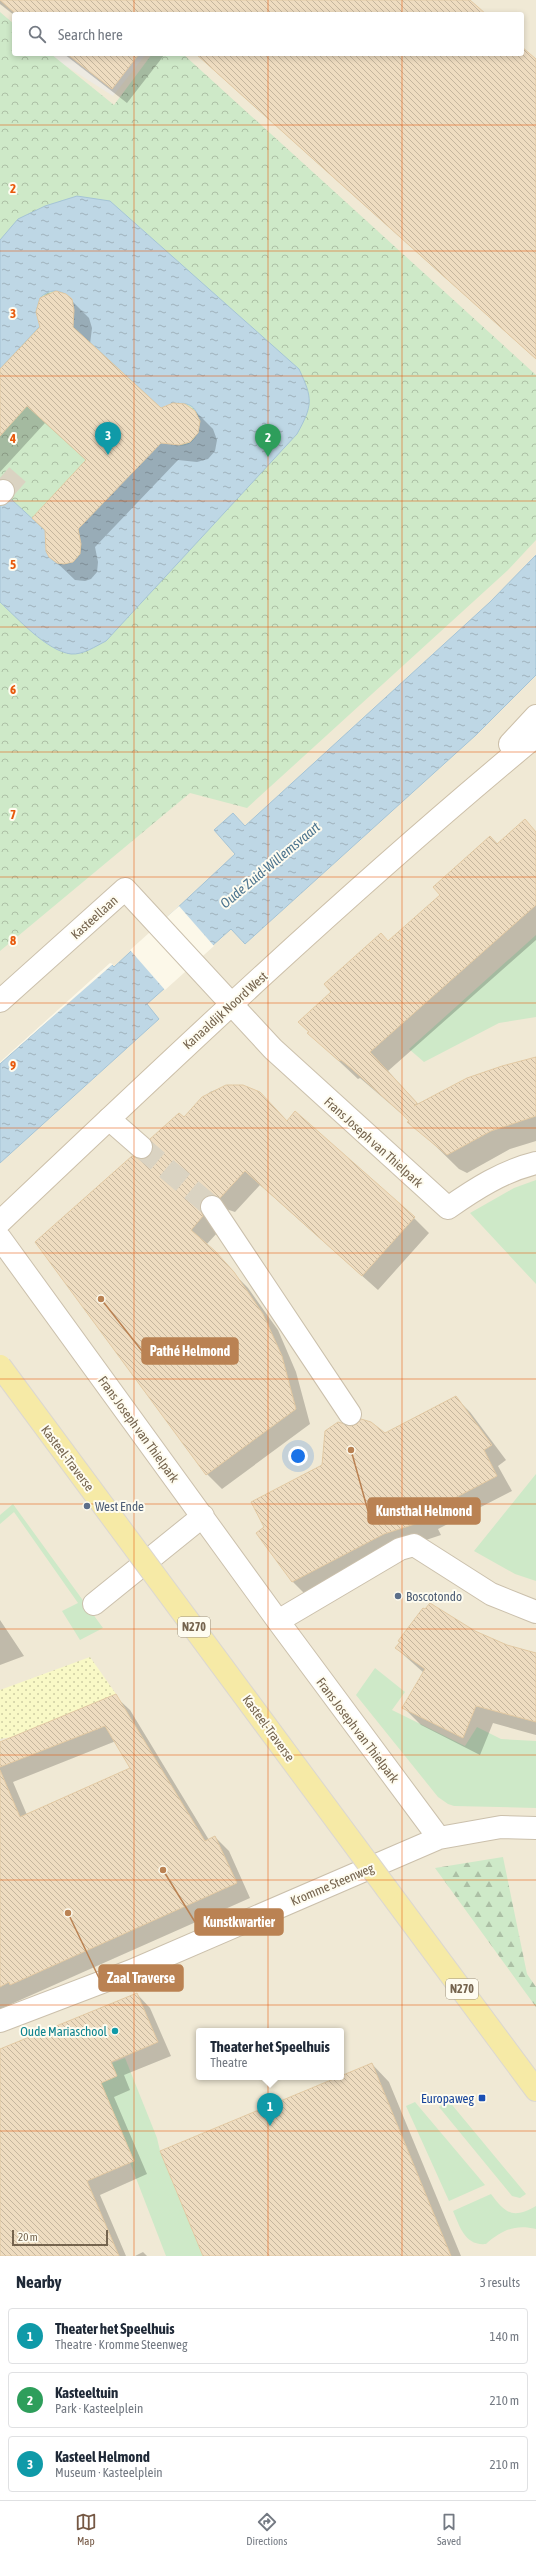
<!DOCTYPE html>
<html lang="en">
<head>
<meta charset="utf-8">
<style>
	body { margin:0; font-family:"Asap Condensed",sans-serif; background:#f2f2f3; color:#1f2937 }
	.scale { position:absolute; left:12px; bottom:10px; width:96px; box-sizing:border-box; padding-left:4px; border:2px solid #75644e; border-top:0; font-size:11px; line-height:14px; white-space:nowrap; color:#75644e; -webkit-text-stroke:3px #fefcf0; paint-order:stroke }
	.you { position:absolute; left:298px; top:1456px; width:14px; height:14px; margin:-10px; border:3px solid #fff; border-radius:50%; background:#1a73e8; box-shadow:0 0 0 6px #1a73e833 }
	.badge { display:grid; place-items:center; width:26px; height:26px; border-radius:50%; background:#755844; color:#fff; font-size:13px; font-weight:700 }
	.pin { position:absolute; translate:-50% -33px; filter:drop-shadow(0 1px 2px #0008) }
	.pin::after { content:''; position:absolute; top:21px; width:14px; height:12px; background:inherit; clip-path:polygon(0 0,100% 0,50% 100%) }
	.popup { position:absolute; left:196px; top:2028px; width:148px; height:52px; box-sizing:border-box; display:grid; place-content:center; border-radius:4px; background:#fff; filter:drop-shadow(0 1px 3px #0005); font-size:13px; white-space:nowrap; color:#747a83 }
	.popup b { font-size:15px; color:#1f2937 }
	.popup::after { content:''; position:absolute; left:50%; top:100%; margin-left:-8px; border:8px solid transparent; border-top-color:#fff }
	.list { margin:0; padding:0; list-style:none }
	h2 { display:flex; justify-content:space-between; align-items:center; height:52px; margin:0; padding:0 16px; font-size:17px }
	h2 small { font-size:13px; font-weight:400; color:#747a83 }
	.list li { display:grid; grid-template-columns:26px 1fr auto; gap:12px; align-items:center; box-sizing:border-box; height:56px; margin:0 8px 8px; padding:0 8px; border:1px solid #e0e1e3; border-radius:4px }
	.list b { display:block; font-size:15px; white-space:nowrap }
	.list p { margin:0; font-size:13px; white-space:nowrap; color:#747a83 }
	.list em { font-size:13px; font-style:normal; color:#747a83 }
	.icon { flex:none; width:22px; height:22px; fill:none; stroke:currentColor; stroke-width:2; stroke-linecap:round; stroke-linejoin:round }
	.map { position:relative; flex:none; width:536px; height:2256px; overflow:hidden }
	.search { position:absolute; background:#fff; box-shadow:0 2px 6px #0003; left:12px; right:12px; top:12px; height:44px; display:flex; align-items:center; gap:10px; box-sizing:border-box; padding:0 14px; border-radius:4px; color:#747a83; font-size:15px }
	.sheet { height:244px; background:#fff }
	nav { display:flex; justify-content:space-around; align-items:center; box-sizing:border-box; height:56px; border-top:1px solid #e0e1e3; background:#fff; font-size:11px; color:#747a83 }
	nav a { display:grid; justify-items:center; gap:2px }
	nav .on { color:#755844 }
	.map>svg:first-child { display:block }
	.residential { fill:#f0e9d5; fill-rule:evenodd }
	.industrial { fill:#edeae2 }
	.grass { fill:#cee9c8 }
	.forest { fill:url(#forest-firs) }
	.sand { fill:url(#sand-dots) }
	.park { fill:url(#park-crowns) }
	.water { fill:url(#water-ripples); stroke:#a5c4d6 }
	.pier { fill:#fcf8e9 }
	.shadow { fill:#0003; fill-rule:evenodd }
	.building { fill:url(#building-back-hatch); stroke:#e2c9a3 }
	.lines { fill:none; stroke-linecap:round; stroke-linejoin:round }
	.street-tunnel { stroke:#dad3c2; stroke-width:22; stroke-dasharray:22 11; stroke-linecap:butt }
	.street-casing { stroke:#cbc0ac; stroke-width:24 }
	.secondary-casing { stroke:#ccbfa8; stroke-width:24 }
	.primary-casing { stroke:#dbd7d1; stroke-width:24 }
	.street { stroke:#fff; stroke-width:22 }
	.secondary { stroke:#fff; stroke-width:22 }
	.primary { stroke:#f6eaa6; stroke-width:22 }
	.primary-bridge-casing { stroke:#dbd7d1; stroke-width:24; stroke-linecap:butt }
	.primary-bridge { stroke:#f6eaa6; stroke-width:22 }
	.grid { fill:none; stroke:#e8590c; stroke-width:1; stroke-opacity:0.55 }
	.service-dot { fill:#5c6f8a; stroke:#fefcf0; stroke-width:1.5 }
	.culture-dot { fill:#0f9aa8; stroke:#fefcf0; stroke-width:1.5 }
	.transit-dot { fill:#1a4fb4; stroke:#fefcf0; stroke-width:1.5 }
	.labels { text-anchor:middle; stroke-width:4; stroke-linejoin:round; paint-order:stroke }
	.shield { fill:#fefcf0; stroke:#9e927f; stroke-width:1 }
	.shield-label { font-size:12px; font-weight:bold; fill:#75644e }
	.street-label { font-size:13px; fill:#75644e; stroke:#fefcf0 }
	.service-label { font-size:13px; fill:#4e5e75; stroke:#fefcf0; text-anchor:start }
	.culture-label { font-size:13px; fill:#0d838f; stroke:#fefcf0; text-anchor:end }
	.transit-label { font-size:13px; fill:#164399; stroke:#fefcf0; text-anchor:end }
	.water-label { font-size:14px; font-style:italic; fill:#4c748e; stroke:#fefcf0 }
	.grid-label { font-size:13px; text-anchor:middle; font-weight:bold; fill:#e8590c; stroke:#fefcf0; stroke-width:4; stroke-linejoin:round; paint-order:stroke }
	.leader { fill:none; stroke:#ba8253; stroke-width:1.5 }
	.callout-dot { fill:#ba8253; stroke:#fefcf0; stroke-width:1.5 }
	.callout { fill:#ba8253; stroke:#ba8253; stroke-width:1.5 }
	.callout-label { font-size:14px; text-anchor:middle; font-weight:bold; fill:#fff }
</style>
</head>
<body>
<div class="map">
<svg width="536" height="2256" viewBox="0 0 536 2256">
	<defs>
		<pattern id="forest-firs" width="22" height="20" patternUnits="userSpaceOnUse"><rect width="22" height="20" fill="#cee9c8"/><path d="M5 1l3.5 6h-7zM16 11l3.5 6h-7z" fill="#acc0a5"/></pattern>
		<pattern id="sand-dots" width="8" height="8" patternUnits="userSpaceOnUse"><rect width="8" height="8" fill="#f9f9c6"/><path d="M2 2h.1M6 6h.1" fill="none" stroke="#cecda3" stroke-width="1.8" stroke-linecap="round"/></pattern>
		<pattern id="park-crowns" width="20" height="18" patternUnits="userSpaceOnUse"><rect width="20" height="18" fill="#cee9c8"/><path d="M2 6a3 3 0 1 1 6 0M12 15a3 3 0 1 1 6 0" fill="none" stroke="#acc0a5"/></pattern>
		<pattern id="water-ripples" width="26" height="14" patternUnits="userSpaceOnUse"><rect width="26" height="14" fill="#bed7e5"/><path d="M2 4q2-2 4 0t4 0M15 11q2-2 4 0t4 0" fill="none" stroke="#9fb2bc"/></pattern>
		<pattern id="building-back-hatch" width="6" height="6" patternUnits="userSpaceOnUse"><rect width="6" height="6" fill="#eedcc0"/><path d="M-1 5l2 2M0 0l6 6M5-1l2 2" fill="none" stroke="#c5b69e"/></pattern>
	</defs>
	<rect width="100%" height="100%" fill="#fcf8e9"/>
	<path class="residential" d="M0 0H536V2256H0ZM14 14H522V54H14ZM199 2031H341V2077H199Z"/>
	<path class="industrial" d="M47 54H146L113 96Z"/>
	<path class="grass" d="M536 935V1017L499 1023 424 1062 409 1049Z
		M536 1180V1284L470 1213 514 1188Z
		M536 1474V1581L515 1574 474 1551Z
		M13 1504 103 1628 80 1640 62 1611 78 1603 14 1512 0 1524V1515Z
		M375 1668 405 1692 392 1710 465 1746 477 1727 501 1739 536 1741V1808L454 1806 448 1804 438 1797 356 1695Z
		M125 2058 157 2138 160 2151 203 2256H166L97 2077 115 2071 112 2063Z
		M448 2100 526 2194 520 2198 512 2196 439 2107Z
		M415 2102 485 2185 449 2201 406 2106Z
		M491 2194C506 2214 513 2219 536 2206V2229C515 2224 502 2230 486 2244 465 2246 460 2227 453 2211Z"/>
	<path class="forest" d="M503 1857 527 1974 536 1987V2007L435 1868Z"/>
	<path class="sand" d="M90 1657 116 1694 11 1737 0 1739V1690Z"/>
	<path class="park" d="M0 12 14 24V54H51L114 105 152 54H183L536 375V540L508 570 247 808 190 793 0 951Z"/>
	<path class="water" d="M77 196 110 201 299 369C313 399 313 405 297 434L106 641C96 646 83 655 71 654 47 651 17 618 0 602V489L50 535 46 551C59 580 97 555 74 533L164 439C209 469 213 379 163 410L69 323C83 302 58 279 40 298L36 312 42 324 0 369V240L18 219 45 206Z
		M536 555V675L476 735 245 944 231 929 147 1004 159 1019 0 1163V1064L111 964 114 967 235 854 214 830 233 813 245 826 490 602Z"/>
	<path class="pier" d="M179 906 214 946 165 990 130 950Z
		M110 963 113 964 0 1063V1062Z"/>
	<path class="shadow" d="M0 0H467L483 14 14 15 0 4Z
		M522 48 536 61V359L196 54H522Z
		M64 54H165L127 103Z
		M56 292 66 295 89 318 92 328 90 344 161 409 195 411 213 429 217 440 215 451 208 459 197 462 178 460 95 547 98 562 97 572 91 579 85 581 75 580 50 556 87 461 45 423 0 472V371L41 327 39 302 46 294Z
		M525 820 536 832V940L388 1071 419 1105 536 1058V1141L510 1149 467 1173 459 1169 410 1121 360 1078 358 1079 309 1033 389 942 441 895 490 837 498 844Z
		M226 1086 287 1122 414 1218 429 1233 378 1290 260 1185 235 1212 226 1209 218 1232 206 1245 248 1288 278 1330 296 1372 310 1424 222 1489 207 1474 139 1160 151 1156 210 1092Z
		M455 1397 470 1412 506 1460 498 1466 512 1491 438 1529 441 1535 399 1549 308 1597 293 1582 258 1533 384 1434Z
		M0 1620 24 1656 0 1665Z
		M475 1632 506 1646 536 1653V1735L493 1723 480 1755 421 1725 403 1707 424 1673 396 1648Z
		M115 1696 130 1710 209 1840 215 1837 229 1851 250 1898 0 2009V1743ZM116 1741 131 1768 27 1815 13 1782Z
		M137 1994 150 2008 171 2056 124 2075 130 2090 114 2097 147 2174 100 2195 126 2256H0V2051Z
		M372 2064 389 2082 461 2256H204Z
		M143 2252 147 2256H135Z"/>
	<path class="building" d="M0 0H470L486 14H16Z
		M522 47 536 59V359L196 54H522Z
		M67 54H139L112 89Z
		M56 291 66 294 72 299 74 310 73 327 161 408 173 403 185 404 195 411 200 421 198 433 190 442 179 445 161 443 78 529 81 544 80 554 73 562 64 564 57 563 49 557 46 551 45 530 32 518 86 460 27 406 0 436V369L40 327 36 312 40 298Z
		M525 819 536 832V905L370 1052 417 1103 414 1106 467 1078 502 1066 536 1057V1116L491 1131 447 1155 407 1122 409 1121 401 1113 352 1069 341 1060 339 1061 307 1033 309 1032 298 1022 331 992 324 984 381 933 388 941 440 895 433 887 490 836 497 844Z
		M226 1085H243L260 1092 287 1121 295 1111 415 1217 362 1276 245 1171 220 1198 211 1195 201 1201 200 1208 203 1216 191 1230 215 1251 234 1272 263 1314 282 1356 296 1409 206 1475 35 1242 132 1156 139 1159 150 1155 153 1149 150 1139 179 1113 184 1117 202 1097Z
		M456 1396 492 1445 484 1450 497 1476 424 1514 427 1520 384 1534 292 1582 256 1533 264 1527 251 1502 322 1465 325 1431 338 1422 351 1426 357 1424 361 1419 371 1422 385 1433Z
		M430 1603 475 1631 507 1645 536 1653V1722L476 1706 463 1738 402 1708 425 1669 395 1648 400 1642 398 1641 423 1608 425 1609Z
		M116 1694 205 1841 215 1836 237 1883 10 1985 9 1982 0 1987V1770L20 1817 130 1768 105 1726 0 1767V1742Z
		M137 1993 158 2042 111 2062 117 2076 101 2083 134 2161 87 2181 119 2256H0V2049Z
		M372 2063 451 2256H203L160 2151Z"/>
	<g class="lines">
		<path class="street-tunnel" d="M3 491 18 474
			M141 1147 212 1207"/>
		<defs>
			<path id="street" d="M0 494 3 491
				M0 1001 125 889 273 1049 448 1208C475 1189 503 1171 536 1163
				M109 1119 141 1147
				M212 1207 350 1414
				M0 1238 278 1621 439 1838
				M94 1604 203 1516
				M278 1621 400 1549 414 1545 491 1594 536 1612
				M0 2021 131 1971 439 1838 501 1827 536 1828"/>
			<path id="secondary" d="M510 744 536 716
				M0 1222C175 1056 350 890 536 736"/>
			<path id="primary" d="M387 1889 536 2090"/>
		</defs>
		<use href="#street" class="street-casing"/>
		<use href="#secondary" class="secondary-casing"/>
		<use href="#primary" class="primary-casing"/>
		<use href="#street" class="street"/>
		<use href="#secondary" class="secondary"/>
		<use href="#primary" class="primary"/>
		<defs>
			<path id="primary-bridge" d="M0 1366 387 1889"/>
		</defs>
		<use href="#primary-bridge" class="primary-bridge-casing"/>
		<use href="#primary-bridge" class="primary-bridge"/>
	</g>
	<path class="grid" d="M134 0V14M268 0V14M402 0V14M134 54V2256M268 54V2256M402 54V2256M0 125H536M0 251H536M0 376H536M0 501H536M0 627H536M0 752H536M0 877H536M0 1003H536M0 1128H536M0 1253H536M0 1379H536M0 1504H536M0 1629H536M0 1755H536M0 1880H536M0 2005H536M0 2131H536"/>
	<g class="service-dot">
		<circle cx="87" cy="1506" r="4"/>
		<circle cx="398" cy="1596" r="4"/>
	</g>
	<circle class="culture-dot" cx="115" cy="2031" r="4"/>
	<rect class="transit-dot" x="478" y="2094" width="8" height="8" rx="2"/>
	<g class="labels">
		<g class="shield">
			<rect x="178" y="1617" width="32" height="20" rx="3"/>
			<rect x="446" y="1979" width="32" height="20" rx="3"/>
		</g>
		<g class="shield-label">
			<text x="194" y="1631">N270</text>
			<text x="462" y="1993">N270</text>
		</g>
		<g class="street-label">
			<text transform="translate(94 917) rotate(-42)" y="5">Kasteellaan</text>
			<text transform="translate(225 1010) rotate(-42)" y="5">Kanaaldijk Noord West</text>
			<text transform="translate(374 1142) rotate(42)" y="5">Frans Joseph van Thielpark</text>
			<text transform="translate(139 1429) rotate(54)" y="5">Frans Joseph van Thielpark</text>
			<text transform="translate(68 1458) rotate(53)" y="5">Kasteel-Traverse</text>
			<text transform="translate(269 1728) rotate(54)" y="5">Kasteel-Traverse</text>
			<text transform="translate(358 1730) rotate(53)" y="5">Frans Joseph van Thielpark</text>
			<text transform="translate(332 1884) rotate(-23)" y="5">Kromme Steenweg</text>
		</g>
		<g class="service-label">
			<text x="95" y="1511">West Ende</text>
			<text x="406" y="1601">Boscotondo</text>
		</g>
		<g class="culture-label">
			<text x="107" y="2036">Oude Mariaschool</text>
		</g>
		<g class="transit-label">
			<text x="474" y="2103">Europaweg</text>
		</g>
		<g class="water-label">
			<text transform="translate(270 865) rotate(-40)" y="5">Oude Zuid-Willemsvaart</text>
		</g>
	</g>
	<g class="grid-label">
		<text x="13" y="193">2</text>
		<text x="13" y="318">3</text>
		<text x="13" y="443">4</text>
		<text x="13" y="569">5</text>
		<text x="13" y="694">6</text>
		<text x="13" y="819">7</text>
		<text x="13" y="945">8</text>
		<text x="13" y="1070">9</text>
	</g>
	<path class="leader" d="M101 1299L142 1351M351 1450L368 1511M163 1870L195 1922M68 1913L99 1978"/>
	<g class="callout-dot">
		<circle cx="101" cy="1299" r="4"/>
		<circle cx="351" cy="1450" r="4"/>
		<circle cx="163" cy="1870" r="4"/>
		<circle cx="68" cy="1913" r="4"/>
	</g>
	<g class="callout">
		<rect x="142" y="1338" width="96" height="26" rx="4"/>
		<rect x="368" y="1498" width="112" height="26" rx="4"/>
		<rect x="195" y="1909" width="88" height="26" rx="4"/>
		<rect x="99" y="1965" width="84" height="26" rx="4"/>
	</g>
	<g class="callout-label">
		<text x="190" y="1356">Pathé Helmond</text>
		<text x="424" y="1516">Kunsthal Helmond</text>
		<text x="239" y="1927">Kunstkwartier</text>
		<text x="141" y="1983">Zaal Traverse</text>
	</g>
</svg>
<div class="scale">20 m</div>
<div class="you"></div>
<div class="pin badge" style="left:270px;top:2126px;background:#0f9aa8">1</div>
<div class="popup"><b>Theater het Speelhuis</b>Theatre</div>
<div class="pin badge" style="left:268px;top:457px;background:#2e9e5b">2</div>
<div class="pin badge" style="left:108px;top:455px;background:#0f9aa8">3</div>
<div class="search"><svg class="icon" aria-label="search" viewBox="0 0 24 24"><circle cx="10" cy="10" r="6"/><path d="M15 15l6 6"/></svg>Search here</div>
</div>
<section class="sheet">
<h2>Nearby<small>3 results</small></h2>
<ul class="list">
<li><span class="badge" style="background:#0f9aa8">1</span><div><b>Theater het Speelhuis</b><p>Theatre · Kromme Steenweg</p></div><em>140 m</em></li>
<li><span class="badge" style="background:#2e9e5b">2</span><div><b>Kasteeltuin</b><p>Park · Kasteelplein</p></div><em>210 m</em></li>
<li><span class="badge" style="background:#0f9aa8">3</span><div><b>Kasteel Helmond</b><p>Museum · Kasteelplein</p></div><em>210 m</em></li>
</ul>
</section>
<nav>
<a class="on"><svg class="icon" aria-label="map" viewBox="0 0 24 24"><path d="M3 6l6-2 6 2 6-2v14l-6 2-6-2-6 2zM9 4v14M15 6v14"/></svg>Map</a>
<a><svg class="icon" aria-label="directions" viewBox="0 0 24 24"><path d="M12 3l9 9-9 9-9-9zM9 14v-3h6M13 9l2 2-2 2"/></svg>Directions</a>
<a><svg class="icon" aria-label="saved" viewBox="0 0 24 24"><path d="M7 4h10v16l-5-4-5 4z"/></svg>Saved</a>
</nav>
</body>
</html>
